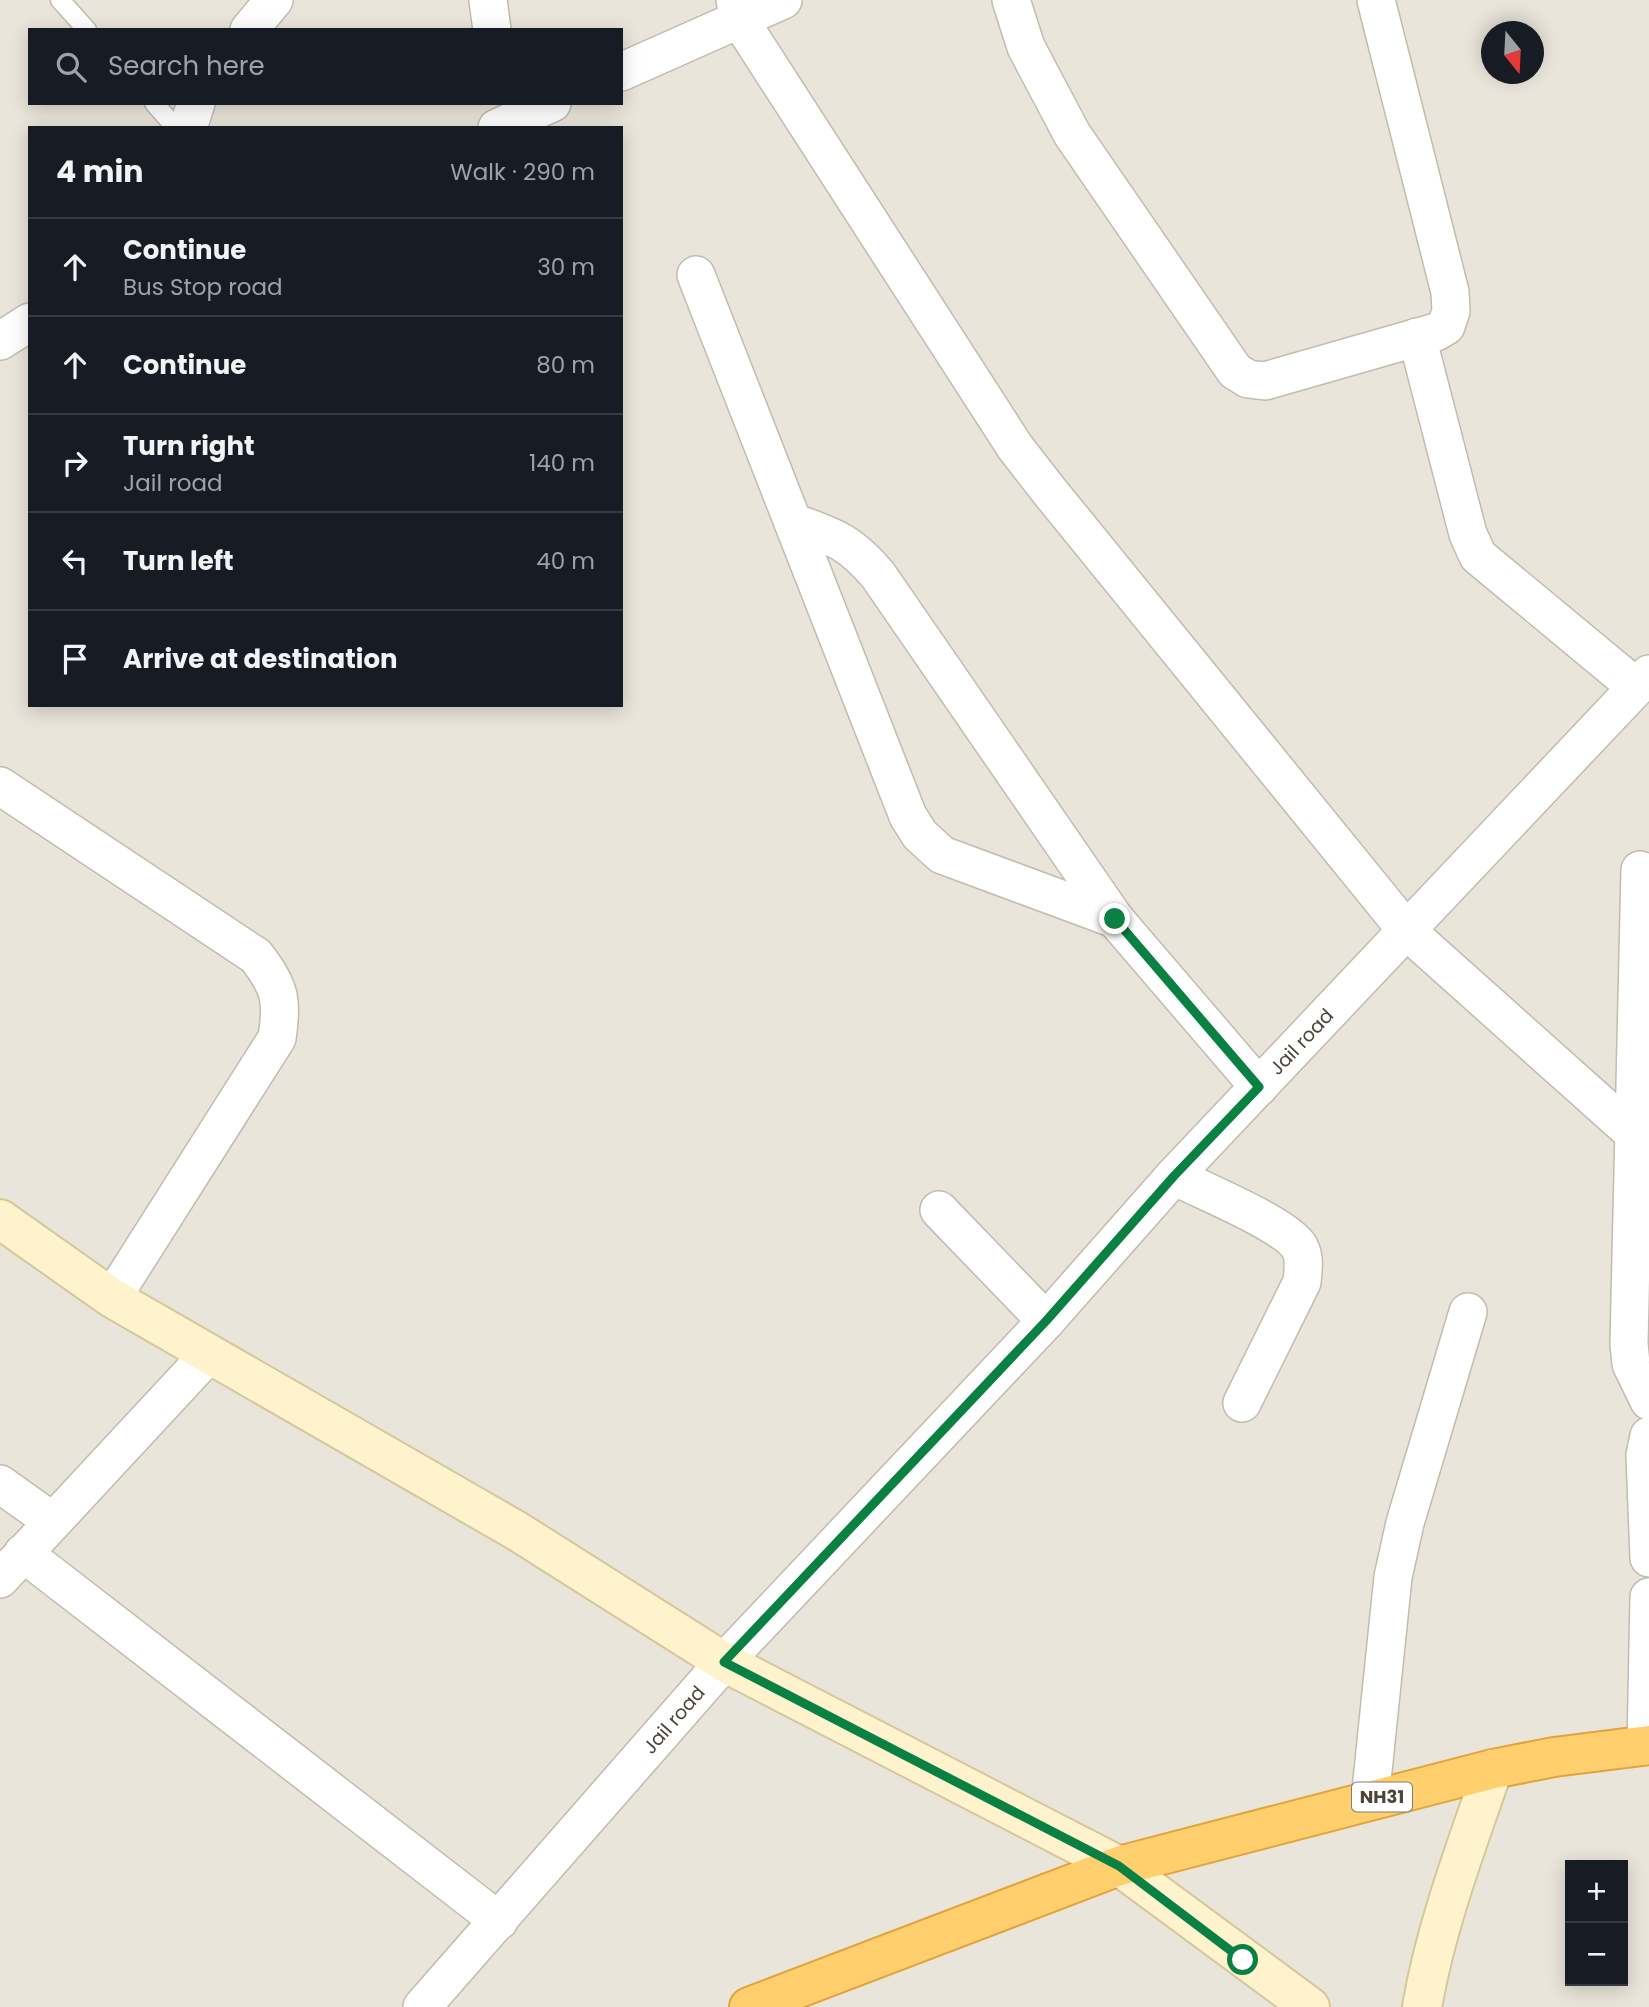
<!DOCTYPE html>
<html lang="en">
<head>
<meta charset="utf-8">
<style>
	body { margin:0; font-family:Poppins,sans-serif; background:#20242c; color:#f1f3f6 }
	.controls { position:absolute; right:21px; bottom:21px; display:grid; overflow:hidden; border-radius:0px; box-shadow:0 4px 18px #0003 }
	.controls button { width:63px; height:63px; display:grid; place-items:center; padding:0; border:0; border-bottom:2px solid #363941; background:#171b24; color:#f1f3f6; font:35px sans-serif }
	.compass { position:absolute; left:1481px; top:21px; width:63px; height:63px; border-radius:50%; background:#171b24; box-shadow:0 4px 18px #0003; rotate:162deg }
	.stop { position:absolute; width:21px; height:21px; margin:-16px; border:5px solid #0b8043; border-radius:50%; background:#fff }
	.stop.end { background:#0b8043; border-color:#fff; box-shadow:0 2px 7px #0008 }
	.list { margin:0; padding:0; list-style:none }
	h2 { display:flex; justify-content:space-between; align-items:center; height:91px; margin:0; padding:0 28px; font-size:30px }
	h2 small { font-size:23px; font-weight:400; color:#9ea1a6 }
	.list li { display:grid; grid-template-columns:46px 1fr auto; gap:21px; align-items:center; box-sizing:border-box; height:98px; padding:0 28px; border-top:2px solid #363941 }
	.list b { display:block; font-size:26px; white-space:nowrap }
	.list p { margin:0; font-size:23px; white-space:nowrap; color:#9ea1a6 }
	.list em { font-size:23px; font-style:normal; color:#9ea1a6 }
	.icon { flex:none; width:38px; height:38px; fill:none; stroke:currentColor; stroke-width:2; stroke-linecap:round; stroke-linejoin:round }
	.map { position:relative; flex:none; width:1649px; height:2007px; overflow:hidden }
	.search { position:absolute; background:#171b24; box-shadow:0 4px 18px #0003; left:28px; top:28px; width:595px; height:77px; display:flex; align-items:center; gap:18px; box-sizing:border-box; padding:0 24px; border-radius:0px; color:#9ea1a6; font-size:26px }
	.panel { position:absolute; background:#171b24; box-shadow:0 4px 18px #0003; left:28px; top:126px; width:595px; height:581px; border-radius:0px }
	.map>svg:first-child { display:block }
	.residential { fill:#eae5da; fill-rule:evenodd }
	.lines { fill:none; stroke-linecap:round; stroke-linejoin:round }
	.lane-casing { stroke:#c2bbae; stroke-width:21 }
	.street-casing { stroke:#c2bbae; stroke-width:40 }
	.secondary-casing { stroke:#d6c79b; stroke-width:42 }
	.highway-casing { stroke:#e0a43c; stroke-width:42 }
	.lane { stroke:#fff; stroke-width:18 }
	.street { stroke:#fff; stroke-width:37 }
	.secondary { stroke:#fff3cd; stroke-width:38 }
	.highway { stroke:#ffcf6e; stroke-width:38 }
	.route { stroke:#0b8043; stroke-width:9 }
	.labels { text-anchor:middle; stroke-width:5; stroke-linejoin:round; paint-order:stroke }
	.shield { fill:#fff; stroke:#817c74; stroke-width:2 }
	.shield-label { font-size:18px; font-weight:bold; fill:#4b4439 }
	.street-label { font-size:19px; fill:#4b4439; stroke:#fff }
</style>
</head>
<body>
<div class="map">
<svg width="1649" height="2007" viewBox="0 0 1649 2007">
	<rect width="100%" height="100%" fill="#f6f3ec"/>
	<path class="residential" d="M0 0H1649V2007H0ZM30 30H621V103H30ZM1492 32H1534V74H1492ZM30 128H621V705H30ZM1570 1865H1623V1981H1570Z"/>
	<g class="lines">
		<defs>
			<path id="lane" d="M60 0 87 30
				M154 103 176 128"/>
			<g id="street">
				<path d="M488 0 492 30"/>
				<path d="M735 0 739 19 1015 447 1050 492 1407 931 1633 1133"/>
				<path d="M1011 0 1026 47 1072 134 1235 371 1248 379 1265 381 1436 332 1446 326 1451 311 1450 292 1376 0"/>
				<path d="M249 30 274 0"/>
				<path d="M621 72 783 0"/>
				<path d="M188 128 196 103"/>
				<path d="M497 128 552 103"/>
				<path d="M696 275 908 816 920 835 942 855 1115 919 1259 1087"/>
				<path d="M1417 337 1468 534 1478 556 1636 687"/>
				<path d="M0 341 30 322"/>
				<path d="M793 522C834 537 849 541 878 575L1115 919"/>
				<path d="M0 786 256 956C280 987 283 1000 277 1038L112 1298"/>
				<path d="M1640 870 1629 1344 1631 1364 1649 1401"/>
				<path d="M1174 1176C1203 1191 1280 1222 1298 1245 1306 1256 1303 1270 1302 1282L1242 1403"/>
				<path d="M939 1210 1046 1321"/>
				<path d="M1649 1436 1645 1455 1649 1558"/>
				<path d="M0 1484 52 1521"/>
				<path d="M23 1553 499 1921"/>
				<path d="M0 1579 208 1355"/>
				<path d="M1646 1745 1649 1597"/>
				<path d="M1370 1800 1393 1577 1405 1523 1468 1312"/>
				<path id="s1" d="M422 2007 724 1662 1046 1321 1174 1176 1649 674"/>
			</g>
			<path id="secondary" d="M0 1219 112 1298 517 1531 724 1662 1119 1866 1310 2007
				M1422 2007C1436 1926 1466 1847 1493 1769"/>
			<path id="highway" d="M749 2007 1119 1866 1493 1769 1554 1757 1649 1745"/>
		</defs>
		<use href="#lane" class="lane-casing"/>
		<use href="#street" class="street-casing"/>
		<use href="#secondary" class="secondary-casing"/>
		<use href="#highway" class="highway-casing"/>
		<use href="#lane" class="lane"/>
		<use href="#street" class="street"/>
		<use href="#secondary" class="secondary"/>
		<use href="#highway" class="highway"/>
	</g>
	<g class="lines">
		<path class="route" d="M1115 919 1259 1087 1174 1176 1046 1321 724 1662 1119 1866 1243 1960"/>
	</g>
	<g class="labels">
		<rect class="shield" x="1352" y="1782.5" width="60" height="29" rx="5"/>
		<g class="shield-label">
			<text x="1382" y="1803">NH31</text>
		</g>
		<g class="street-label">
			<text dy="7" stroke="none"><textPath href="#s1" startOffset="1306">Jail road</textPath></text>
			<text dy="7" stroke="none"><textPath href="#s1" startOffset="382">Jail road</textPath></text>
		</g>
	</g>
</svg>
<div class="controls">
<button>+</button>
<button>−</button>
</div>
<svg class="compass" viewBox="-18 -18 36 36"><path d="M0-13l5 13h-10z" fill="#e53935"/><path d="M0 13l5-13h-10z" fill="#9ea1a6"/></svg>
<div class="stop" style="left:1243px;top:1960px"></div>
<div class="stop end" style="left:1115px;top:919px"></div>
<div class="search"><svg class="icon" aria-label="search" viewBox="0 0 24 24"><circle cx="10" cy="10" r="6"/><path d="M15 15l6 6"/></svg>Search here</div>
<section class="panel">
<h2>4 min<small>Walk · 290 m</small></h2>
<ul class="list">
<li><svg class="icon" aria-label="ahead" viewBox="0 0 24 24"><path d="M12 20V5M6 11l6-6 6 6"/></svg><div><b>Continue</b><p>Bus Stop road</p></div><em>30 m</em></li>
<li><svg class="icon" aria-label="ahead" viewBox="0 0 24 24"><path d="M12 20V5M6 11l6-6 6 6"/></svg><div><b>Continue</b></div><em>80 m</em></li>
<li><svg class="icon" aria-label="right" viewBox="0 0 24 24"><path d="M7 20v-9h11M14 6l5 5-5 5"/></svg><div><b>Turn right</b><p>Jail road</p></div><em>140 m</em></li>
<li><svg class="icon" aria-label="left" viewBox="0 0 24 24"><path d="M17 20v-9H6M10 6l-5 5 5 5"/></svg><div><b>Turn left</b></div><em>40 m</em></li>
<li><svg class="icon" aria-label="arrive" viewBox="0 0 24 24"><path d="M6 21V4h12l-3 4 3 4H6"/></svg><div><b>Arrive at destination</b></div></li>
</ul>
</section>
</div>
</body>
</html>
